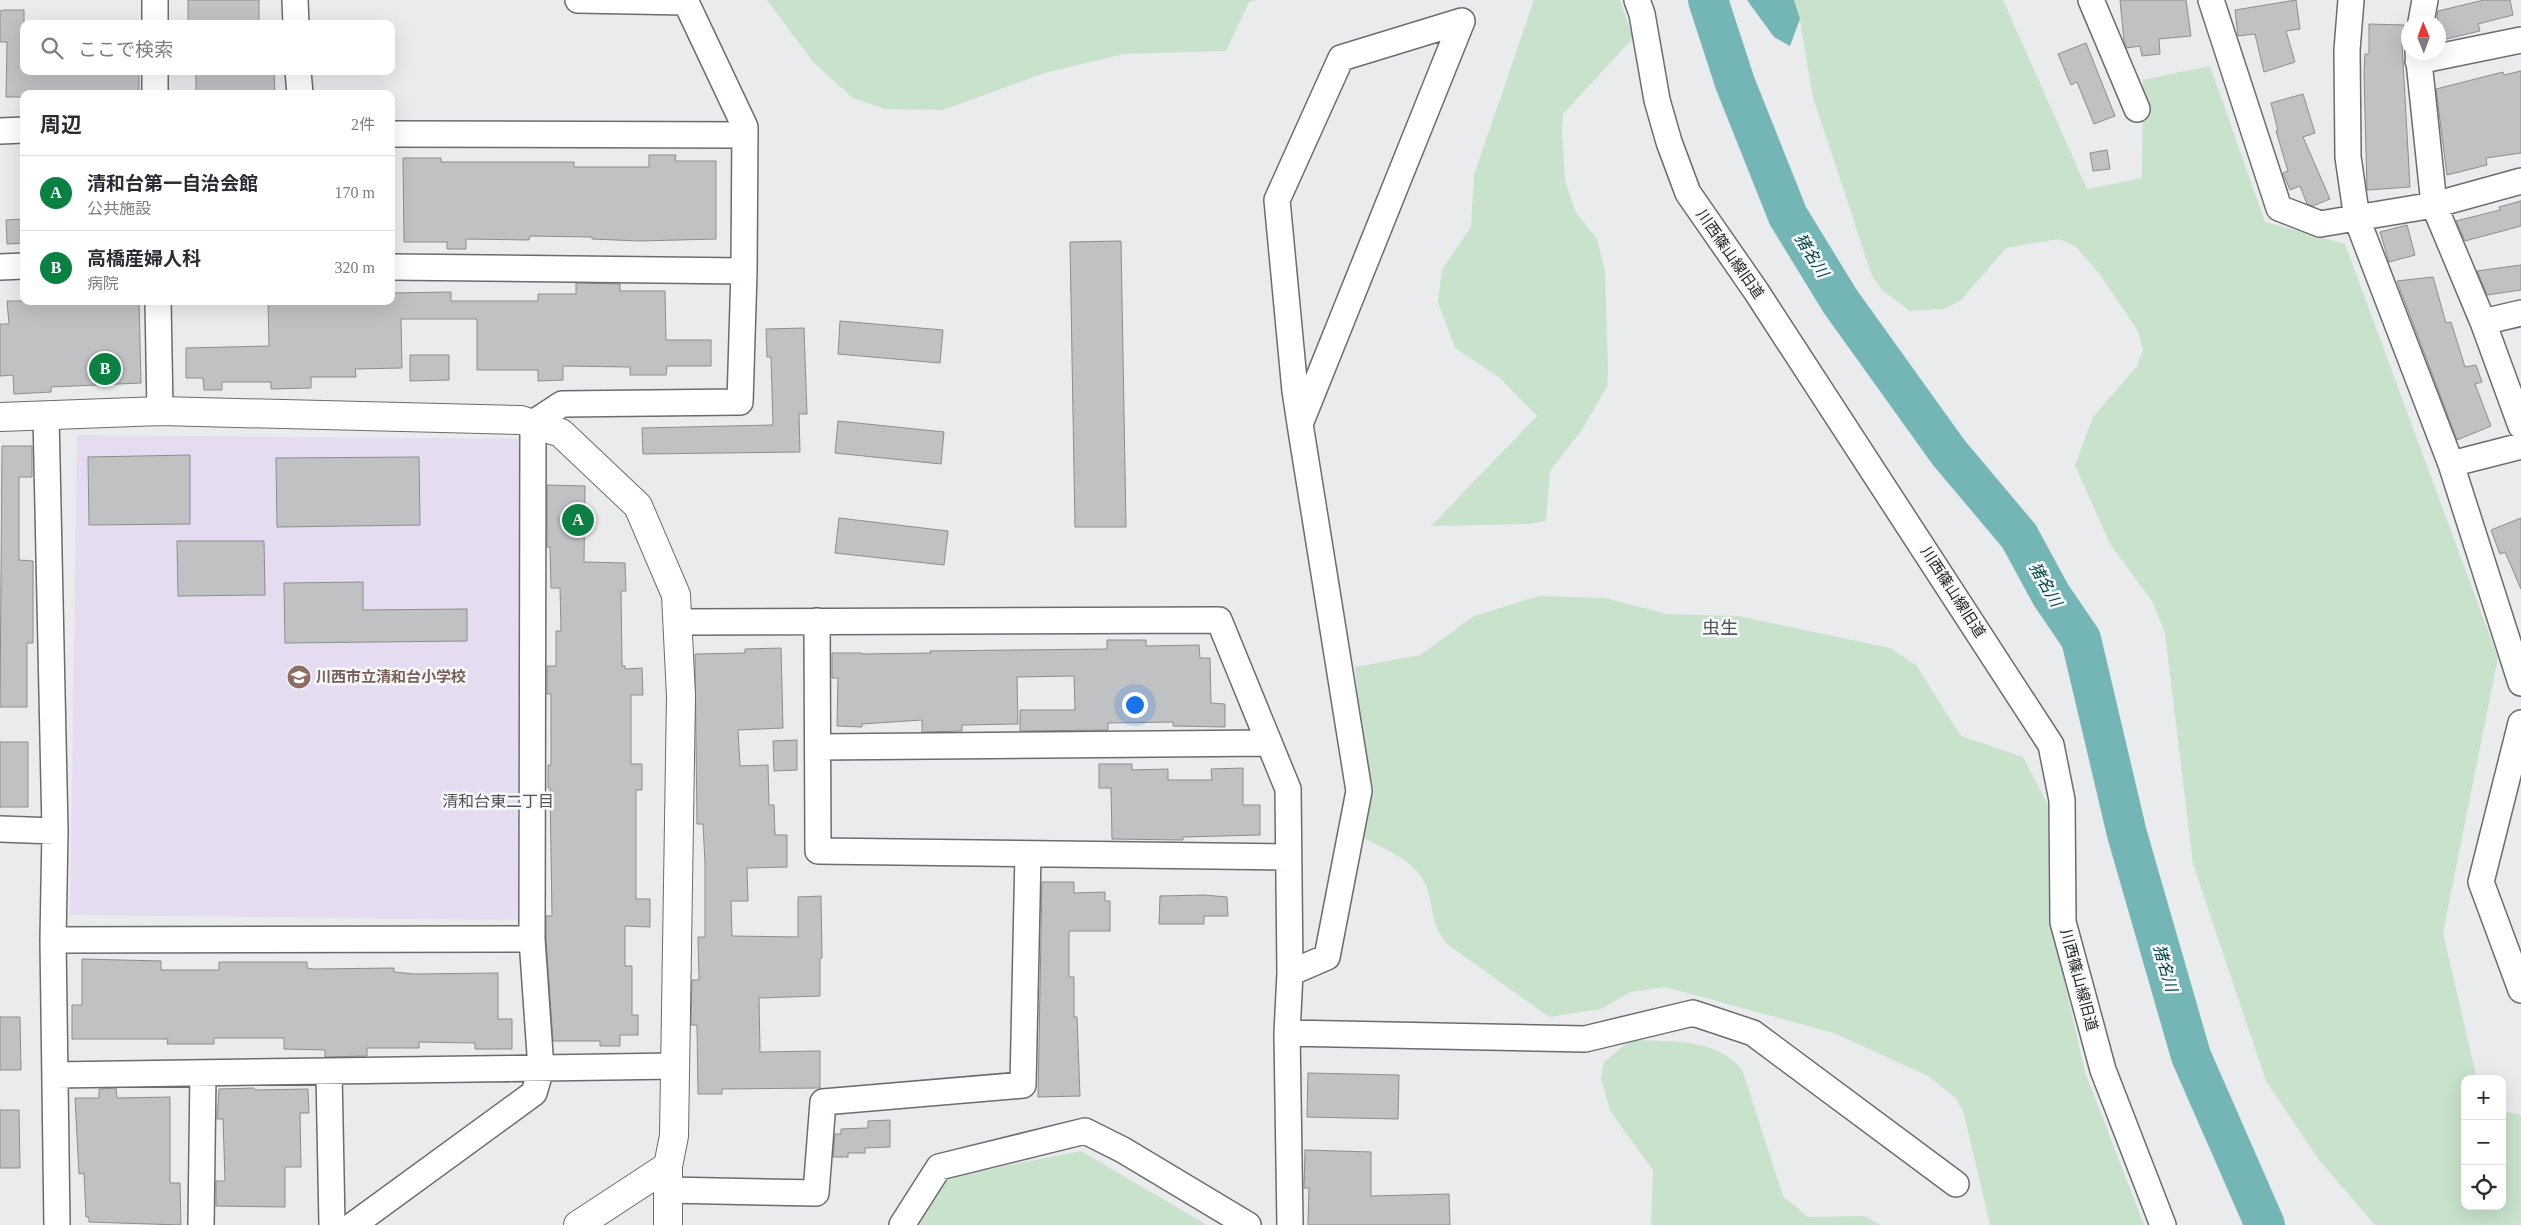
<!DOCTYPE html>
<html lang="ja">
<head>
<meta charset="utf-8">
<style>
	body { margin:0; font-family:"Times New Roman","Noto Sans JP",serif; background:#f2f2f3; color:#2b2b33 }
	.controls { position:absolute; right:15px; bottom:15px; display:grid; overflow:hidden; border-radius:10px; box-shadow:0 5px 20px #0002 }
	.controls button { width:45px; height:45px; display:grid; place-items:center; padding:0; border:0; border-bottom:1px solid #e1e1e2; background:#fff; color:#2b2b33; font:25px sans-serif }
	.compass { position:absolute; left:2401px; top:15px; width:45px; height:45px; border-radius:50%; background:#fff; box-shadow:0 5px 20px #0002; rotate:359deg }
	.you { position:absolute; left:1134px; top:704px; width:18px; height:18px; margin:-12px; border:4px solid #fff; border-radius:50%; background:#1a73e8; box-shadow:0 0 0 8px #1a73e833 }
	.badge { display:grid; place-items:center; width:32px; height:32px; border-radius:50%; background:#0b8043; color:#fff; font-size:16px; font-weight:700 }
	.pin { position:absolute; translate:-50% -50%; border:2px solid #fff; box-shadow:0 1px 5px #0006 }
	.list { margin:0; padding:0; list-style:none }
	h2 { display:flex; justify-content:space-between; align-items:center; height:65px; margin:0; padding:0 20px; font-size:21px }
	h2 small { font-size:16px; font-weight:400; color:#7c7c81 }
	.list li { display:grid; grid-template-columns:32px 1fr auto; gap:15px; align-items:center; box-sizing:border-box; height:75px; padding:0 20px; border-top:1px solid #e1e1e2 }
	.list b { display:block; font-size:19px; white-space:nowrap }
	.list p { margin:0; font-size:16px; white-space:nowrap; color:#7c7c81 }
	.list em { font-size:16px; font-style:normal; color:#7c7c81 }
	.icon { flex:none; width:28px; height:28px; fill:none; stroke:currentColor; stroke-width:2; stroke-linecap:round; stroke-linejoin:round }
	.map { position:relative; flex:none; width:2521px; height:1225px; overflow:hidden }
	.search { position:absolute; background:#fff; box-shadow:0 5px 20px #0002; left:20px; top:20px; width:375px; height:55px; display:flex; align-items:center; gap:12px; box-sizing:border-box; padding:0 18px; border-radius:10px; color:#7c7c81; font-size:19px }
	.panel { position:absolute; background:#fff; box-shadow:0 5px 20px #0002; left:20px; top:90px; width:375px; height:215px; border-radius:10px }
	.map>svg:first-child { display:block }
	.education { fill:#e6dcf1 }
	.green { fill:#c8e2cb }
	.water { fill:#74b6b5 }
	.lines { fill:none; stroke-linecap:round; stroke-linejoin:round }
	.river { stroke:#74b6b5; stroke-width:40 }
	.building { fill:#c0c1c3; stroke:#8c8d8f }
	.minor-casing { stroke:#6b6c6e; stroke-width:28 }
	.tertiary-casing { stroke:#6b6c6e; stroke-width:30 }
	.minor { stroke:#fff; stroke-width:25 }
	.tertiary { stroke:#fff; stroke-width:28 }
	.labels { text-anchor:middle; stroke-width:5; stroke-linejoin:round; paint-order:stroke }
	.street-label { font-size:15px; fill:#252526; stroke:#f7f8fb }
	.education-label { font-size:15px; font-weight:bold; fill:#785e54; stroke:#f7f8fb; text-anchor:start }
	.water-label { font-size:16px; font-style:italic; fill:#024344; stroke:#f7f8fb }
	.neighbourhood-label { font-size:16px; fill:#525456; stroke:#f7f8fb }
	.quarter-label { font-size:18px; fill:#525456; stroke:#f7f8fb }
</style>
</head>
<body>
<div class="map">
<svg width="2521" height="1225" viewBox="0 0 2521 1225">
	<rect width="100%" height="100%" fill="#e9ebed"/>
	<path class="education" d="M77 435 524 439 526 920 70 915Z"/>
	<path class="green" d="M767 0H1257L1249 2 1226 51 1124 54 1048 72 943 110 885 109 853 98 813 62Z
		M1534 0H1620L1633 38 1563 114 1562 130 1565 181 1576 213 1597 239 1605 271 1608 371 1607 387 1581 431 1550 471 1546 521 1529 524 1431 526 1537 416 1500 378 1455 348 1438 302 1442 269 1471 227 1474 175Z
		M1794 0H2003L2087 189 2142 178 2143 80 2210 66 2265 222 2345 244 2498 658 2443 933 2477 1079H2465V1206H2502V1111L2521 1115V1225H2375L2319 1160 2266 1081 2193 864 2165 633 2152 601 2110 544 2075 465 2093 417 2137 366 2143 350 2138 331 2099 273 2076 247 2059 239 2006 248 1960 301 1943 309 1910 311 1882 290 1872 276 1812 94 1800 19Z
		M1539 596 1606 598 1666 614 1738 616 1890 648 1916 665 1961 736 2023 757 2048 805 2049 913 2085 1072 2144 1225H1990L1964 1114 1956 1098 1928 1076 1834 1033 1665 987 1631 992 1601 1009 1549 1017 1447 944C1428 920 1435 906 1425 883 1414 860 1381 847 1359 836L1366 787 1355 667 1420 655 1474 616Z
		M1631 1040C1671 1042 1713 1037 1742 1069L1783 1196 1808 1217 1864 1216 1881 1225H1651L1653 1170 1610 1111 1601 1078 1604 1062Z
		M1081 1151 1207 1225H919L949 1177Z"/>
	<path class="water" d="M1747 0H1794L1800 19 1790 46 1774 37Z"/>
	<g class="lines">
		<path class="river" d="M1708 0 1735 83 1788 216 1840 301 1949 453 2019 536 2051 595 2081 639 2127 834 2191 1056 2265 1225"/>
	</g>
	<path class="building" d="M188 0H259V24H188Z
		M2120 0H2186L2191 36 2159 39 2160 54 2142 56 2140 46 2127 48 2124 41Z
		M2296 0 2300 29 2286 31 2295 62 2264 72 2255 34 2238 36 2235 10Z
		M2484 0H2510L2513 15 2478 24 2480 31 2442 40 2437 16 2438 11Z
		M4 10H24V71H139V94H24V97H6L7 42H0V11Z
		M2369 24 2404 25 2402 44 2410 187 2367 190 2364 72 2365 54H2369Z
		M2086 43 2115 116 2094 124 2077 82 2071 85 2058 54Z
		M196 71H274L275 94H196Z
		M2521 71V153L2486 158 2487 165 2447 175 2436 89 2503 72 2504 75Z
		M2303 94 2315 133 2303 137 2330 199 2313 206 2307 204 2300 186 2290 190 2283 173 2288 171 2276 131H2278L2271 103Z
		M2107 150 2110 169 2093 171 2090 153Z
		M649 155H676L675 161H716V239L640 241 592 239V237L530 236 529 240 466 239V249H447V242H404L403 158H441V162H574V167H649Z
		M2521 201V226L2465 241 2456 221 2500 210 2499 207Z
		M24 219V243L7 244 6 220Z
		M2407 225 2415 255 2389 262 2380 232Z
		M1121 241 1126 527H1075L1070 242Z
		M2521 265V290L2487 295 2477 271Z
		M2433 277 2446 323 2451 322 2465 367 2476 365 2482 382 2475 384 2491 426 2457 440 2397 281Z
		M576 283 620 284V291H665L666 340H711V366H667L666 375H630V367L563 366V380L538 381V370H477V319H401L402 368 355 369 356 377H311V388L271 389V382H222V390H204L203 378H186V348L269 346 268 301H391V293L451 292V301H538V294H576Z
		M7 301H139L141 383 51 387V392L14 394 13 375 0 376V324H9Z
		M840 321 943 330 940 363 838 354Z
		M804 328 807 414H799L800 452 643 454 642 428 773 425 771 357H767L766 329Z
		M410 355H449V380L410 381Z
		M838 421 944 432 941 464 835 453Z
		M2 446H32V477H19V560L33 561V643H27V707H0Z
		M190 455V524L89 525 88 457Z
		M419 457 420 525 277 527 276 458Z
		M547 485 585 486 584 562 625 563 626 591H621L622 666H625V669L642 668 643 695H631V764H642V790H636V899H650V927L625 926V966H632V1015H638V1035H620V1046H600V1041H553L546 939V916H552L550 788H548V765H551V694H547V666H556V631H561L560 588H551L550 547H547Z
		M839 518 948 531 944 565 835 553Z
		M2521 518V589L2505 552 2500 554 2491 530Z
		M177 541H264L265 595 178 596Z
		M363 582V610L467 609V641L285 643 284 583Z
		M1107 640H1146V646L1199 645 1200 658H1210L1211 703 1225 704V727L1173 726V722L1108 723V730L1020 731V710H1075L1074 676 1017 677 1018 724 962 725V731L922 732V720L862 724V727L837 726 838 678H832V653H862V654L931 653 930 651 1107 649Z
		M781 648 783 728 738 730 740 766 768 765 769 805H774L775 835H787V867L747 868 748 901H731L732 936 798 937V897L821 896 822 958H820V996L759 998 760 1052 820 1051V1088L722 1089V1094H698L697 1025H691L692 980H699L698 937H705V863L703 824H697L695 654 745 653V649Z
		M797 740V770L774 771 773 741Z
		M0 742H28V807H0Z
		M1099 764H1132V770L1168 769V780H1212L1211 769 1243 768V805H1260V835L1183 837V840L1112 839 1111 788H1099Z
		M1042 882H1074V893L1105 892V901H1110V931H1069V977H1074V1017H1077L1080 1096 1038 1097Z
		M1204 895 1227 897 1228 916H1204V924H1159L1160 896Z
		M82 959 161 961V970H219V962H307V968L314 969 394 968V972L414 974 498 973V1019H512V1049H475V1043L419 1042V1048H367V1056L325 1057V1050L284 1049V1038H214V1044H167L168 1039H72V1005H82Z
		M0 1017H20L21 1070H0Z
		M1308 1073 1399 1075 1398 1119 1307 1117Z
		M116 1088 117 1098 170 1097V1183H180L181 1225 89 1222V1217H86L84 1173 79 1174 75 1098H99V1089Z
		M254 1088 255 1090 308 1089 309 1113H300L301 1167H285V1207L216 1206V1181H225L223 1119H217L219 1089Z
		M0 1110H19L20 1168H0Z
		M890 1120V1147L865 1148V1153H848V1157H833L835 1134H841V1129L868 1128V1121Z
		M1305 1150 1371 1152V1196L1449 1194 1450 1225H1308L1309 1188H1304Z"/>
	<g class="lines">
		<defs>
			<path id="minor" d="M155 0V24
				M295 0 296 24
				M578 0 686 2
				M685 0 745 127 744 271
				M1637 0 1642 14 1657 100 1669 142 1688 193 1756 291 2051 745 2062 800 2063 922 2103 1070 2163 1225
				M2091 0 2137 109
				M2211 0 2279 208 2320 224 2434 205 2521 181
				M2351 0 2347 50 2348 157 2357 219 2451 464 2521 683
				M2421 22 2425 0
				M2418 52 2434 205 2483 322 2521 426
				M2418 61 2521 40
				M155 71V94
				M298 71 300 94
				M0 131 24 130
				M391 134 745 135
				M0 267 24 266
				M158 301 160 411
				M2483 322 2521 313
				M46 416 55 831 53 940 57 1225
				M2451 464 2521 446
				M817 621 818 851 1288 857
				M677 622 1219 620 1288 789 1290 973
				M2521 723 2481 882 2521 990
				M818 747 1269 743
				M0 829 55 831
				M53 940 532 939
				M1287 1033 1290 973 1327 957 1359 791 1300 424 1462 21 1341 58 1277 200 1295 391 1300 424
				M329 1072 332 1225
				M55 1075 675 1066
				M668 1190 816 1193 823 1102 1023 1085 1028 854
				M201 1225 203 1073
				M353 1225 534 1093 541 1069 532 939 533 423 562 404 740 402 744 271 391 267
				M902 1225 939 1167 1085 1131 1123 1150 1248 1225
				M1290 1225 1287 1033 1585 1039 1693 1013 1753 1033 1956 1184"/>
			<path id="tertiary" d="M0 417 160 411 521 420 561 433 638 506 676 595 681 696 674 1136 668 1166V1225
				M578 1225 668 1166"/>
		</defs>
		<use href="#minor" class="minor-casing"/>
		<use href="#tertiary" class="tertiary-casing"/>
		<use href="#minor" class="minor"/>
		<use href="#tertiary" class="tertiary"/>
	</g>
	<defs>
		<symbol id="school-disc" viewBox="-11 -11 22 22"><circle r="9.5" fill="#8d6e63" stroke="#f7f8fb"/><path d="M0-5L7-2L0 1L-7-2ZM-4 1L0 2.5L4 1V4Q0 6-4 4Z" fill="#fff"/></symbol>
	</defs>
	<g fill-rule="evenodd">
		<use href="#school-disc" x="285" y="663" width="28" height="28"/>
	</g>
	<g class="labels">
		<g class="street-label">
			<text transform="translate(1730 254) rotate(55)" y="5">川西篠山線旧道</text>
			<text transform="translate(1953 592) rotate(57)" y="5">川西篠山線旧道</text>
			<text transform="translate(2079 980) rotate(75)" y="5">川西篠山線旧道</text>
		</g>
		<g class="education-label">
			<text x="316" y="682">川西市立清和台小学校</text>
		</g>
		<g class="water-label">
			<text transform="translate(1812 255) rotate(58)" y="6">猪名川</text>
			<text transform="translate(2046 584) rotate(60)" y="6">猪名川</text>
			<text transform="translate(2166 968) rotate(74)" y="6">猪名川</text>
		</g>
		<g class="neighbourhood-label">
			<text x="498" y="807">清和台東二丁目</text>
		</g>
		<g class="quarter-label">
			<text x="1720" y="634">虫生</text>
		</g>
	</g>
</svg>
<div class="controls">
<button>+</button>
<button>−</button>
<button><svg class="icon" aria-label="locate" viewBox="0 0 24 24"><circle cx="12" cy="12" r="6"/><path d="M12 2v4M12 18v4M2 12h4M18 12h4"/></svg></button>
</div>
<svg class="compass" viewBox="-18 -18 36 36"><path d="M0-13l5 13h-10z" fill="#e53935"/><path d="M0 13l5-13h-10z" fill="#7c7c81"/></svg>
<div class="you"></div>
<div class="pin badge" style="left:578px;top:520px">A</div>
<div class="pin badge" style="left:105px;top:369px">B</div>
<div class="search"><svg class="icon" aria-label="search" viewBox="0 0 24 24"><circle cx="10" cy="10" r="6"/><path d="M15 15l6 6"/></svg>ここで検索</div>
<section class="panel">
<h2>周辺<small>2件</small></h2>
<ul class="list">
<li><span class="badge">A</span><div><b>清和台第一自治会館</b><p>公共施設</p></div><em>170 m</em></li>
<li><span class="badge">B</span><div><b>高橋産婦人科</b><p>病院</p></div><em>320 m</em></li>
</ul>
</section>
</div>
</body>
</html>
